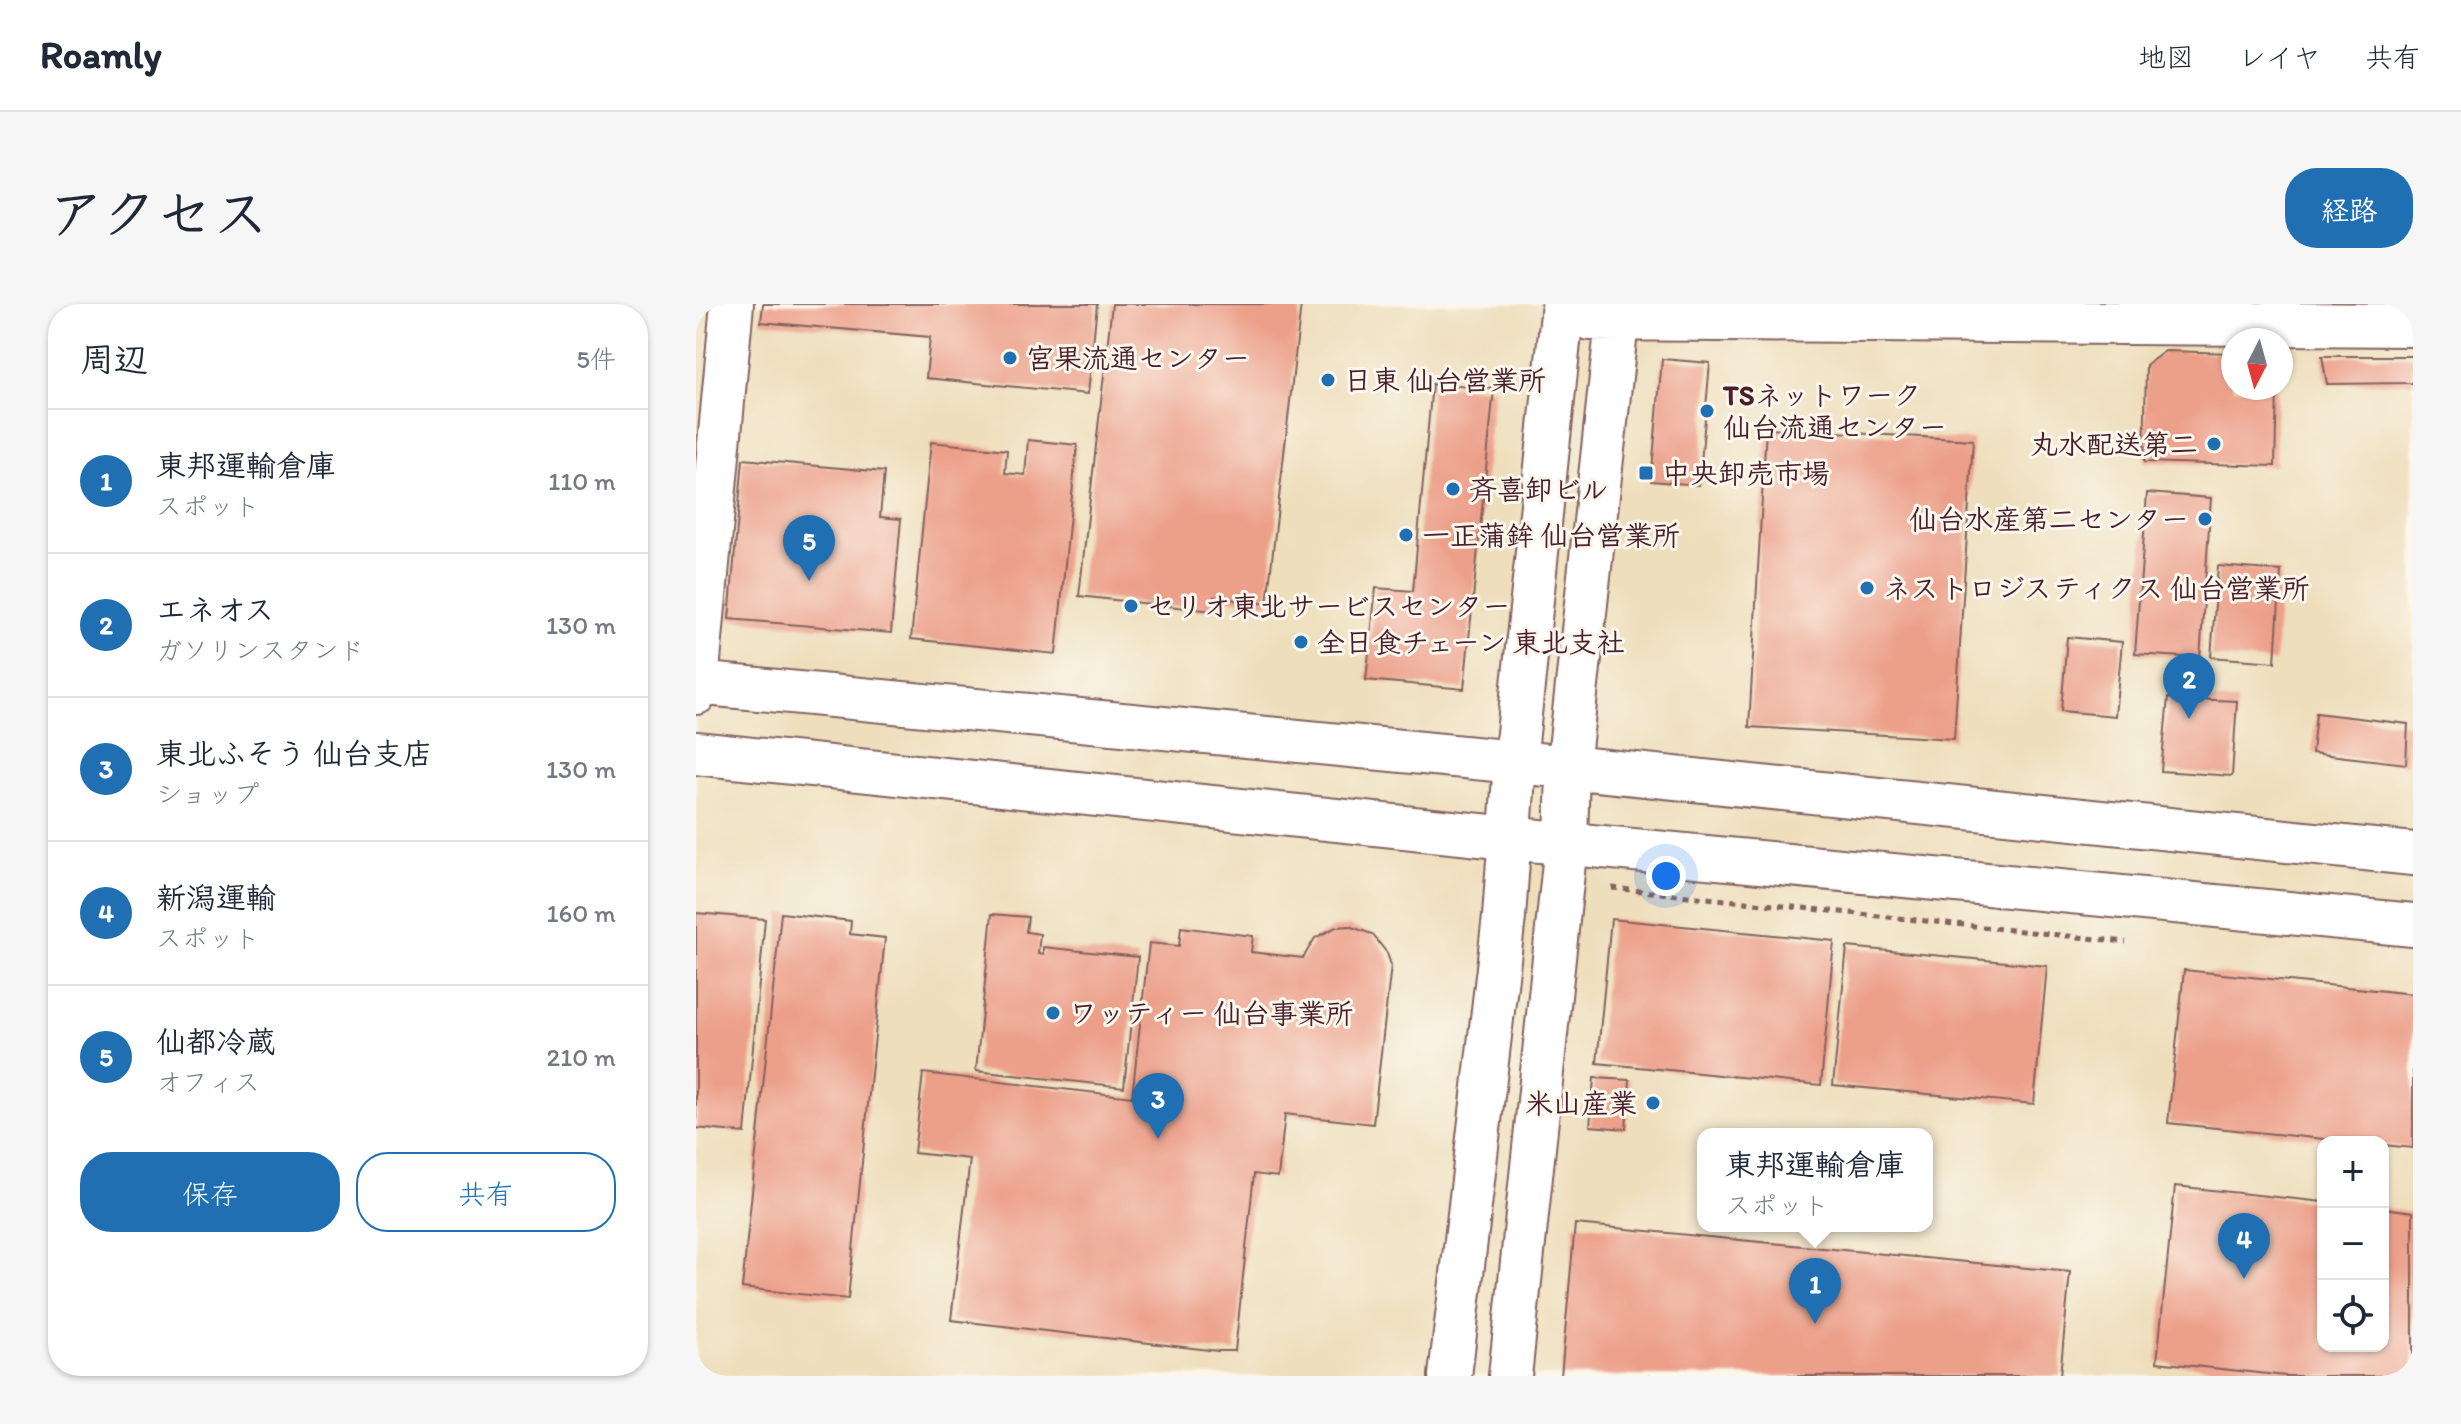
<!DOCTYPE html>
<html lang="ja">
<head>
<meta charset="utf-8">
<style>
	body { margin:0; font-family:Itim,"Klee One",sans-serif; background:#f6f6f7; color:#1f2937 }
	.controls { position:absolute; right:24px; bottom:24px; display:grid; overflow:hidden; border-radius:16px; box-shadow:0 2px 6px #0004 }
	.controls button { width:72px; height:72px; display:grid; place-items:center; padding:0; border:0; border-bottom:2px solid #e0e1e3; background:#fff; color:#1f2937; font:40px sans-serif }
	.compass { position:absolute; left:1525px; top:24px; width:72px; height:72px; border-radius:50%; background:#fff; box-shadow:0 2px 6px #0004; rotate:186deg }
	.you { position:absolute; left:970px; top:572px; width:28px; height:28px; margin:-20px; border:6px solid #fff; border-radius:50%; background:#1a73e8; box-shadow:0 0 0 12px #1a73e833 }
	.badge { display:grid; place-items:center; width:52px; height:52px; border-radius:50%; background:#1f6fb2; color:#fff; font-size:26px; font-weight:700 }
	.pin { position:absolute; translate:-50% -66px; filter:drop-shadow(0 2px 4px #0008) }
	.pin::after { content:''; position:absolute; top:42px; width:28px; height:24px; background:inherit; clip-path:polygon(0 0,100% 0,50% 100%) }
	.popup { position:absolute; left:1001px; top:824px; width:236px; height:104px; box-sizing:border-box; display:grid; place-content:center; border-radius:16px; background:#fff; filter:drop-shadow(0 2px 6px #0005); font-size:26px; white-space:nowrap; color:#747a83 }
	.popup b { font-size:30px; color:#1f2937 }
	.popup::after { content:''; position:absolute; left:50%; top:100%; margin-left:-16px; border:16px solid transparent; border-top-color:#fff }
	.list { margin:0; padding:0; list-style:none }
	h2 { display:flex; justify-content:space-between; align-items:center; height:104px; margin:0; padding:0 32px; font-size:34px }
	h2 small { font-size:26px; font-weight:400; color:#747a83 }
	.list li { display:grid; grid-template-columns:52px 1fr auto; gap:24px; align-items:center; box-sizing:border-box; height:144px; padding:0 32px; border-top:2px solid #e0e1e3 }
	.list b { display:block; font-size:30px; white-space:nowrap }
	.list p { margin:0; font-size:26px; white-space:nowrap; color:#747a83 }
	.list em { font-size:26px; font-style:normal; color:#747a83 }
	.actions { display:flex; gap:16px; padding:24px 32px }
	.actions a { flex:1; padding:18px 0; border:2px solid #1f6fb2; border-radius:32px; text-align:center; font-size:28px; color:#1f6fb2 }
	.actions .main { background:#1f6fb2; color:#fff }
	.icon { flex:none; width:44px; height:44px; fill:none; stroke:currentColor; stroke-width:2; stroke-linecap:round; stroke-linejoin:round }
	.map { position:relative; flex:none; width:1717px; height:1072px; overflow:hidden; border-radius:32px }
	header { display:flex; align-items:center; gap:48px; box-sizing:border-box; height:112px; padding:0 40px; background:#fff; border-bottom:2px solid #e0e1e3 }
	header strong { font-size:38px }
	nav { display:flex; gap:44px; margin-inline-start:auto; font-size:28px }
	.intro { display:flex; align-items:center; justify-content:space-between; box-sizing:border-box; height:192px; padding:0 48px }
	h1 { margin:0; font-size:56px }
	.button { padding:20px 36px; border-radius:32px; background:#1f6fb2; color:#fff; font-size:28px; font-weight:700 }
	main { display:flex; gap:48px; padding:0 48px }
	aside { flex:1; background:#fff; border-radius:32px; box-shadow:0 2px 6px #0004 }
	.map>svg:first-child { display:block }
	.building { fill:#ec9f89 }
	.lines { fill:none; stroke-linecap:round; stroke-linejoin:round }
	.minor-casing { stroke:#83625e; stroke-width:46 }
	.path { stroke:#83625e; stroke-width:5; stroke-dasharray:6 6; stroke-linecap:butt }
	.minor { stroke:#fff; stroke-width:42 }
	.poi-dot { fill:#1f6fb2; stroke:#fbf7ec; stroke-width:3 }
	.labels { text-anchor:middle; stroke-width:6; stroke-linejoin:round; paint-order:stroke }
	.poi-label { font-size:28px; font-weight:bold; fill:#4a1f2b; stroke:#fbf7ec; text-anchor:start }
</style>
</head>
<body>
<header>
<strong>Roamly</strong>
<nav><a>地図</a><a>レイヤ</a><a>共有</a></nav>
</header>
<div class="intro"><h1>アクセス</h1><a class="button">経路</a></div>
<main>
<aside>
<h2>周辺<small>5件</small></h2>
<ul class="list">
<li><span class="badge">1</span><div><b>東邦運輸倉庫</b><p>スポット</p></div><em>110 m</em></li>
<li><span class="badge">2</span><div><b>エネオス</b><p>ガソリンスタンド</p></div><em>130 m</em></li>
<li><span class="badge">3</span><div><b>東北ふそう 仙台支店</b><p>ショップ</p></div><em>130 m</em></li>
<li><span class="badge">4</span><div><b>新潟運輸</b><p>スポット</p></div><em>160 m</em></li>
<li><span class="badge">5</span><div><b>仙都冷蔵</b><p>オフィス</p></div><em>210 m</em></li>
</ul>
<div class="actions"><a class="main">保存</a><a>共有</a></div>
</aside>
<div class="map">
<svg width="1717" height="1072" viewBox="0 0 1717 1072">
	<rect width="100%" height="100%" fill="#fbf7ec"/>
	<filter id="ink" filterUnits="userSpaceOnUse"><feTurbulence type="fractalNoise" baseFrequency=".0125" numOctaves="2"/><feDisplacementMap in="SourceGraphic" scale="16" xChannelSelector="R" yChannelSelector="G"/><feConvolveMatrix kernelMatrix="1 2 1 2 8 2 1 2 1" color-interpolation-filters="sRGB"/></filter>
	<filter id="wash" filterUnits="userSpaceOnUse"><feTurbulence type="fractalNoise" baseFrequency=".006" numOctaves="4" result="noise"/><feDisplacementMap in="SourceGraphic" scale="32" xChannelSelector="R" yChannelSelector="G"/><feGaussianBlur stdDeviation="1.8" result="paint"/><feColorMatrix in="noise" values="0 0 0 0 0 0 0 0 0 0 0 0 0 0 0 0 0 1.4 0 .05"/><feComposite in="paint" operator="in"/></filter>
	<g filter="url(#wash)">
		<rect width="100%" height="100%" fill="#eedebc"/>
		<g id="blocks">
			<path class="building" d="M67 0H401L392 90 230 74 234 33 65 18Z
				M416 0H605L571 300 518 293 517 307 383 292Z
				M1469 47 1537 49V84H1581L1579 162 1448 158 1450 61Z
				M1626 52H1717V79L1631 80Z
				M966 55 1014 59 1003 181 955 177Z
				M736 80 798 85 768 385 670 376 680 284 717 287Z
				M1070 124 1277 136 1258 435 1053 423Z
				M332 136 381 141 360 350 215 335 235 138 311 146 309 169 329 171Z
				M47 155 188 168 184 213 205 215 195 329 33 315Z
				M1451 189 1515 194 1504 354 1439 350Z
				M1522 262 1585 267 1579 358 1515 353Z
				M1371 333 1426 338 1419 412 1365 407Z
				M1472 394 1541 397 1536 472 1465 467Z
				M1620 409 1712 420 1710 460 1616 449Z
				M0 609 69 615 49 829 0 824Z
				M85 609 155 617 154 630 189 634 152 995 46 984Z
				M296 610 332 613 330 628 344 630 342 650H347V643L442 653 428 783 280 767Z
				M915 615 1138 637 1125 781 901 759Z
				M653 622 676 630 691 649 695 661 677 820 589 810 582 873 558 870 539 1047H522L255 1016 274 855 218 849 227 769 436 793 453 639 483 642 485 623 557 632 555 648 607 654 619 634 640 623Z
				M1151 643 1351 662 1338 800 1137 781Z
				M1488 666 1717 690V844L1687 841V838H1658L1472 819Z
				M898 774 934 776 930 825 894 822Z
				M1479 882 1627 898V1042H1687V904L1717 908V1072H1590L1461 1058Z
				M879 920 1374 968 1364 1072H865Z"/>
		</g>
	</g>
	<g filter="url(#ink)">
		<use href="#blocks" fill-opacity="0" stroke="#83625e" stroke-width="2"/>
		<g class="lines">
			<defs>
				<path id="minor" d="M894 15 1717 21
					M0 379 872 463 1717 550
					M0 389 36 0
					M0 449 813 534 1717 621
					M754 1072 808 613 819 458 867 0
					M814 1072 870 540 872 463 923 0"/>
			</defs>
			<use href="#minor" class="minor-casing"/>
			<path class="path" d="M916 584 1430 638"/>
			<use href="#minor" class="minor"/>
		</g>
	</g>
	<g class="poi-dot">
		<circle cx="314" cy="54" r="8"/>
		<circle cx="632" cy="76" r="8"/>
		<circle cx="1011" cy="107" r="8"/>
		<circle cx="1518" cy="140" r="8"/>
		<rect x="942" y="161" width="16" height="16" rx="4"/>
		<circle cx="757" cy="185" r="8"/>
		<circle cx="1509" cy="215" r="8"/>
		<circle cx="710" cy="231" r="8"/>
		<circle cx="1171" cy="284" r="8"/>
		<circle cx="435" cy="302" r="8"/>
		<circle cx="605" cy="338" r="8"/>
		<circle cx="357" cy="709" r="8"/>
		<circle cx="957" cy="799" r="8"/>
	</g>
	<g class="labels">
		<g class="poi-label">
			<text x="330" y="64">宮果流通センター</text>
			<text x="648" y="86">日東 仙台営業所</text>
			<text x="1027" y="101">TSネットワーク<tspan x="1027" dy="32">仙台流通センター</tspan></text>
			<text x="1502" y="150" text-anchor="end">丸水配送第二</text>
			<text x="966" y="179">中央卸売市場</text>
			<text x="773" y="195">斉喜卸ビル</text>
			<text x="1493" y="225" text-anchor="end">仙台水産第二センター</text>
			<text x="726" y="241">一正蒲鉾 仙台営業所</text>
			<text x="1187" y="294">ネストロジスティクス 仙台営業所</text>
			<text x="451" y="312">セリオ東北サービスセンター</text>
			<text x="621" y="348">全日食チェーン 東北支社</text>
			<text x="373" y="719">ワッティー 仙台事業所</text>
			<text x="941" y="809" text-anchor="end">米山産業</text>
		</g>
	</g>
</svg>
<div class="controls">
<button>+</button>
<button>−</button>
<button><svg class="icon" aria-label="locate" viewBox="0 0 24 24"><circle cx="12" cy="12" r="6"/><path d="M12 2v4M12 18v4M2 12h4M18 12h4"/></svg></button>
</div>
<svg class="compass" viewBox="-18 -18 36 36"><path d="M0-13l5 13h-10z" fill="#e53935"/><path d="M0 13l5-13h-10z" fill="#747a83"/></svg>
<div class="you"></div>
<div class="pin badge" style="left:1119px;top:1020px">1</div>
<div class="popup"><b>東邦運輸倉庫</b>スポット</div>
<div class="pin badge" style="left:1493px;top:415px">2</div>
<div class="pin badge" style="left:462px;top:835px">3</div>
<div class="pin badge" style="left:1548px;top:975px">4</div>
<div class="pin badge" style="left:113px;top:277px">5</div>
</div>
</main>
</body>
</html>
